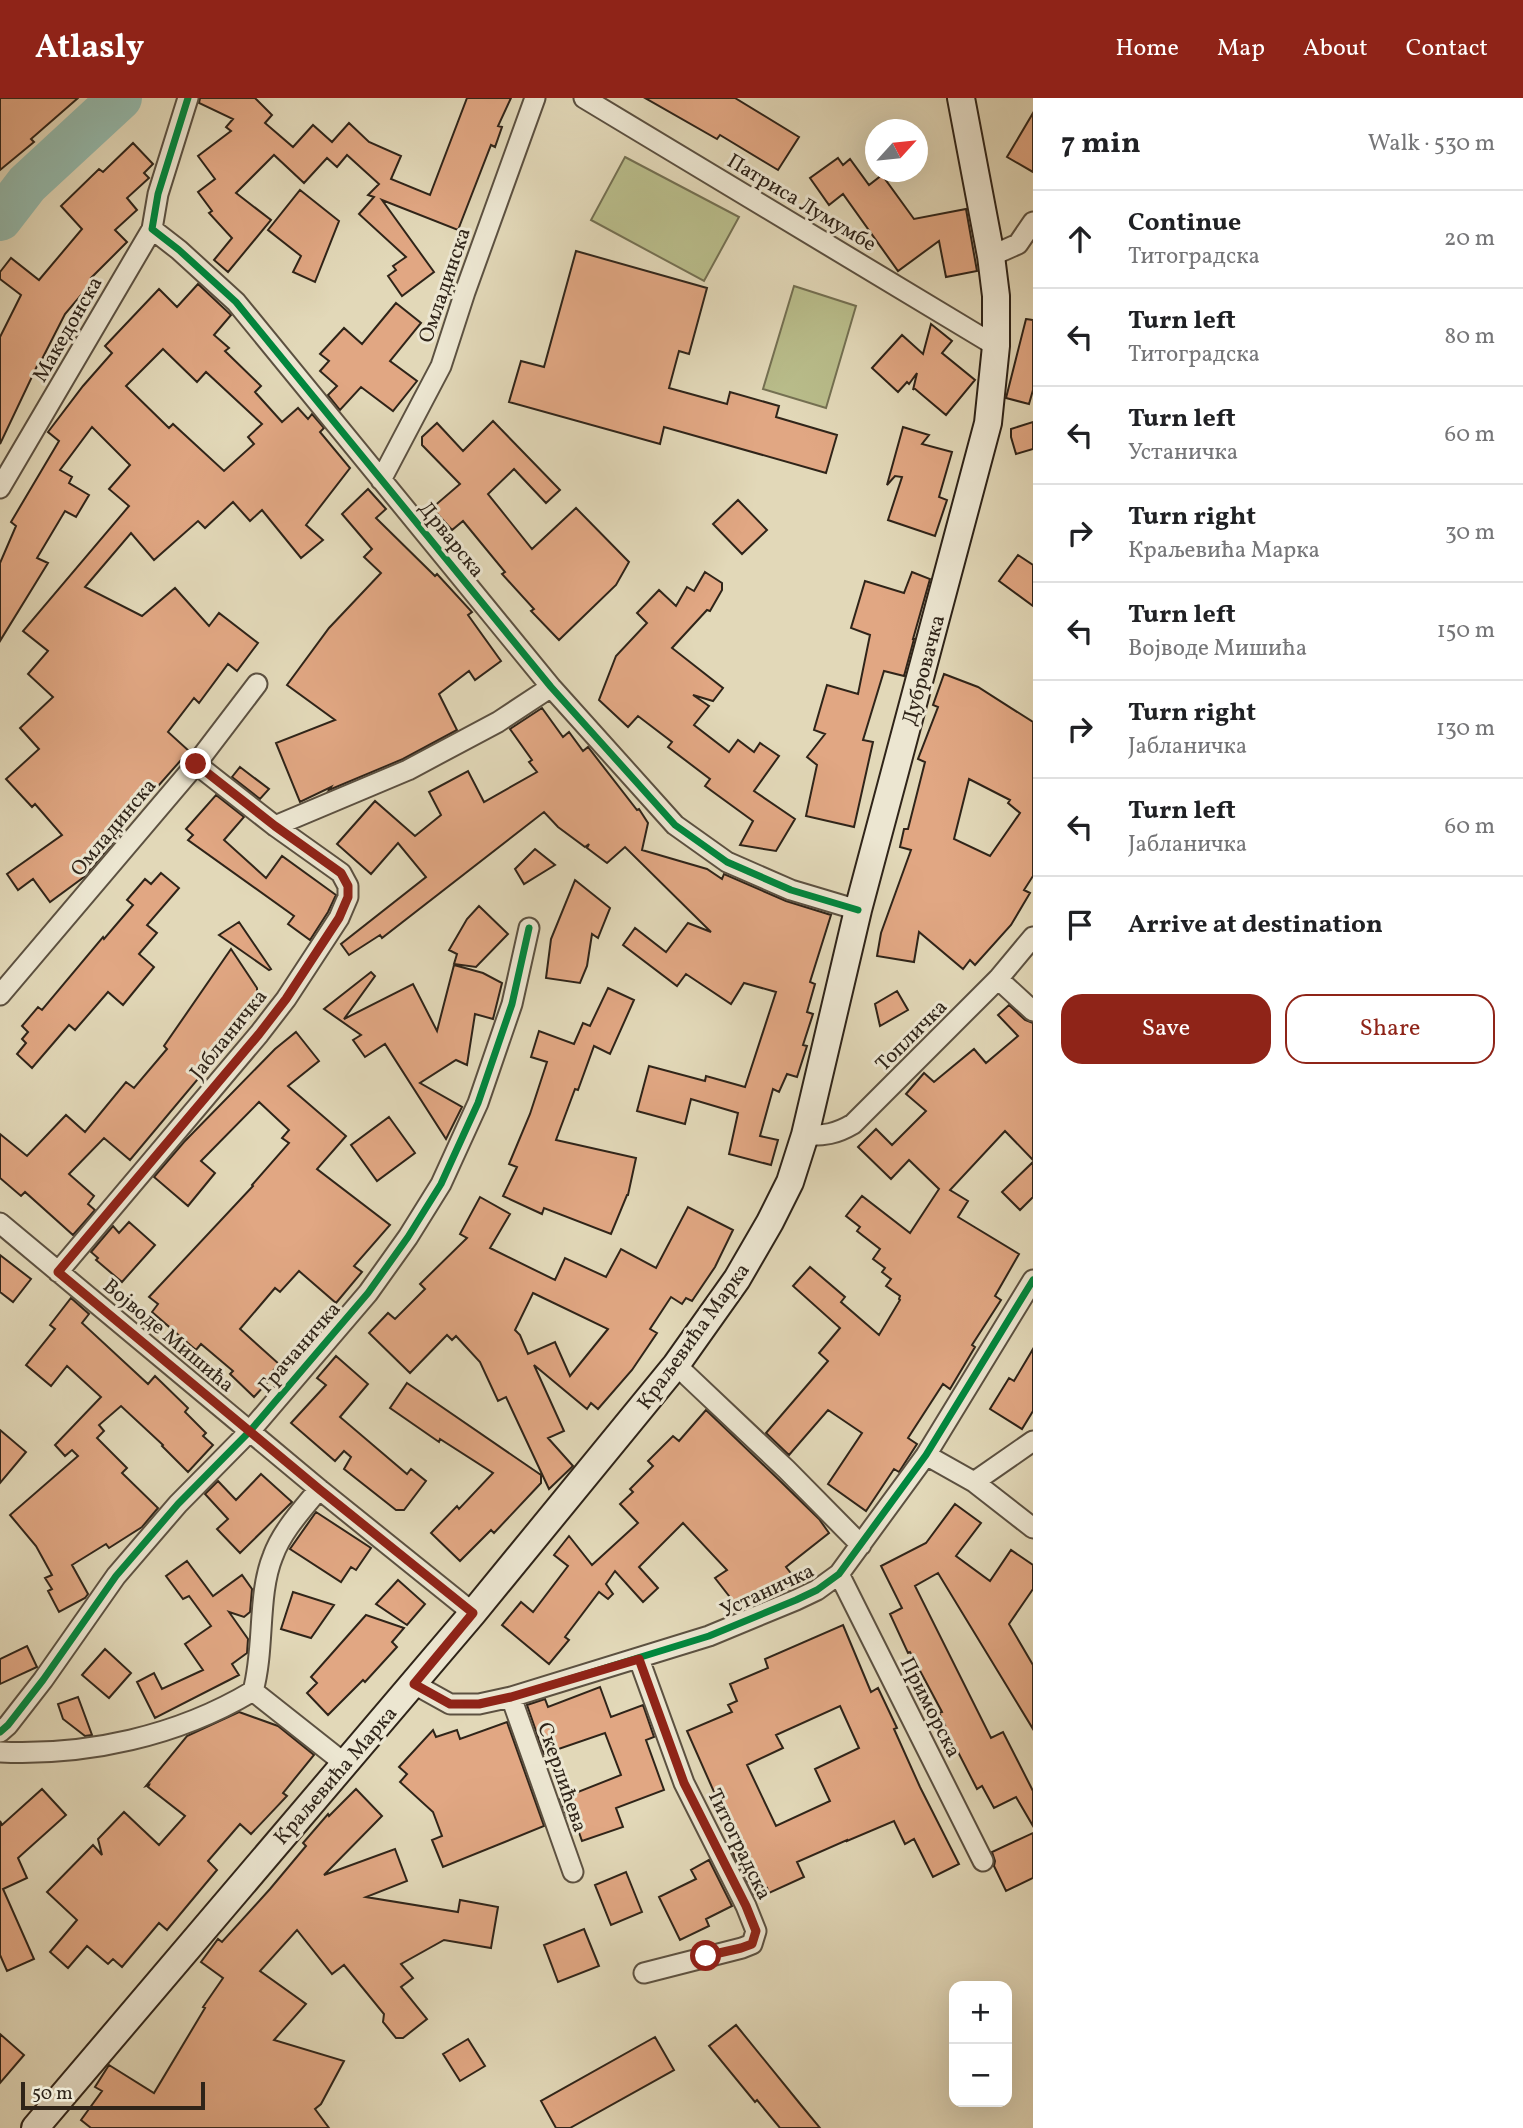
<!DOCTYPE html>
<html lang="en">
<head>
<meta charset="utf-8">
<style>
	body { margin:0; font-family:Vollkorn,serif; background:#f2f2f2; color:#202124 }
	.controls { position:absolute; right:21px; bottom:21px; display:grid; overflow:hidden; border-radius:14px; box-shadow:0 7px 28px #0002 }
	.controls button { width:63px; height:63px; display:grid; place-items:center; padding:0; border:0; border-bottom:2px solid #e0e0e0; background:#fff; color:#202124; font:35px sans-serif }
	.compass { position:absolute; left:865px; top:21px; width:63px; height:63px; border-radius:50%; background:#fff; box-shadow:0 7px 28px #0002; rotate:63deg }
	.scale { position:absolute; left:21px; bottom:18px; width:184px; box-sizing:border-box; padding-left:7px; border:4px solid #2f2419; border-top:0; font-size:19px; line-height:24px; white-space:nowrap; color:#2f2419; -webkit-text-stroke:5px #ece6d1; paint-order:stroke }
	.stop { position:absolute; width:21px; height:21px; margin:-16px; border:5px solid #8f2418; border-radius:50%; background:#fff }
	.stop.end { background:#8f2418; border-color:#fff; box-shadow:0 2px 7px #0008 }
	.list { margin:0; padding:0; list-style:none }
	h2 { display:flex; justify-content:space-between; align-items:center; height:91px; margin:0; padding:0 28px; font-size:30px }
	h2 small { font-size:23px; font-weight:400; color:#757577 }
	.list li { display:grid; grid-template-columns:46px 1fr auto; gap:21px; align-items:center; box-sizing:border-box; height:98px; padding:0 28px; border-top:2px solid #e0e0e0 }
	.list b { display:block; font-size:26px; white-space:nowrap }
	.list p { margin:0; font-size:23px; white-space:nowrap; color:#757577 }
	.list em { font-size:23px; font-style:normal; color:#757577 }
	.actions { display:flex; gap:14px; padding:21px 28px }
	.actions a { flex:1; padding:16px 0; border:2px solid #8f2418; border-radius:21px; text-align:center; font-size:24px; color:#8f2418 }
	.actions .main { background:#8f2418; color:#fff }
	.icon { flex:none; width:38px; height:38px; fill:none; stroke:currentColor; stroke-width:2; stroke-linecap:round; stroke-linejoin:round }
	.map { position:relative; flex:none; width:1033px; height:2030px; overflow:hidden }
	header { display:flex; align-items:center; gap:42px; box-sizing:border-box; height:98px; padding:0 35px; background:#8f2418; color:#fff }
	header strong { font-size:33px }
	nav { display:flex; gap:38px; margin-inline-start:auto; font-size:24px }
	main { display:flex }
	aside { flex:1; background:#fff }
	.map>svg:first-child { display:block }
	.green { fill:#b9bd8b; stroke:#747052; stroke-width:2 }
	.lines { fill:none; stroke-linecap:round; stroke-linejoin:round }
	.river { stroke:#95baac; stroke-width:44 }
	.building { fill:#e1a783; stroke:#2f2419; stroke-width:2; fill-rule:evenodd }
	.minor-casing { stroke:#5c5141; stroke-width:23 }
	.secondary-casing { stroke:#2f2419; stroke-width:30 }
	.minor { stroke:#ece6d1; stroke-width:19 }
	.secondary { stroke:#ece6d1; stroke-width:26 }
	.cycleway-casing { stroke:#ece6d1; stroke-width:11 }
	.cycleway { stroke:#00873e; stroke-width:7 }
	.route { stroke:#8f2418; stroke-width:9 }
	.labels { text-anchor:middle; stroke-width:6; stroke-linejoin:round; paint-order:stroke }
	.street-label { font-size:21px; fill:#2f2419; stroke:#ece6d1 }
</style>
</head>
<body>
<header>
<strong>Atlasly</strong>
<nav><a>Home</a><a>Map</a><a>About</a><a>Contact</a></nav>
</header>
<main>
<div class="map">
<svg width="1033" height="2030" viewBox="0 0 1033 2030">
	<rect width="100%" height="100%" fill="#e2d8b8"/>
	<filter id="stains"><feTurbulence type="fractalNoise" baseFrequency=".00286" numOctaves="4"/><feColorMatrix values="0 0 0 0 .2 0 0 0 0 .09 0 0 0 0 .02 0 0 0 .5 -.17"/></filter>
	<radialGradient id="worn" r=".72"><stop offset=".6" stop-color="#630" stop-opacity="0"/><stop offset="1" stop-color="#630" stop-opacity=".3"/></radialGradient>
	<path class="green" d="M625 59 739 119 704 183 591 122Z
		M794 188 856 208 826 310 763 291Z"/>
	<g class="lines">
		<path class="river" d="M0 121 27 86 120 0"/>
	</g>
	<path class="building" d="M0 0H78L31 41 34 44 0 72Z
		M200 0H255L272 17 265 25 293 49 313 27 332 44 349 25 369 44 401 58 391 81 430 97 467 0H511L498 28 502 29 495 49 491 47 458 132 382 102 434 174 402 198 388 178 396 172 393 168 406 159 359 116 374 99 368 97 379 86 347 57 337 69 327 60 304 85 274 57 236 95 271 122 228 174 214 162 232 140 209 115 212 113 198 94 215 81 198 58 231 33 226 29 233 21 199 5Z
		M645 0H735L799 39 778 72 720 37 717 41Z
		M1033 15V74L1007 59Z
		M133 45 153 66 144 75 149 80 127 100 137 112 115 132 127 144 91 180 93 183 65 216 39 267 38 266 0 346V239L21 197 0 181V174L11 160 39 182 82 131 61 108 99 71 103 74Z
		M838 60 843 67 850 61 869 87 882 77 914 121 966 111 977 173 946 179 939 143 898 173 843 96 829 107 810 80Z
		M300 92 339 123 315 184 293 174 301 158 268 132Z
		M576 153 707 190 689 256 679 253 669 290 727 306 730 294 779 308 776 319 837 337 826 375 664 329 660 346 509 304 521 263 544 269Z
		M198 186 231 217 214 237 229 250 225 253 261 288 255 294 282 324 298 310 308 321 312 316 324 330 320 334 350 370 306 427 323 442 301 460 262 412 250 423 233 404 205 430 198 423 154 462 131 435 85 489 142 518 175 490 209 528 219 515 258 545 237 573 228 566 199 605 194 600 168 634 189 653 144 704 136 696 111 725 122 734 84 779 50 804 33 781 18 792 7 776 62 737 35 706 32 709 6 681 39 651 20 630 53 599 28 576 48 553 23 533 129 408 109 391 130 367 92 329 60 372 72 379 69 385 89 397 76 419 65 413 37 460 48 465 0 543V465L16 428 11 424 59 343 48 334 83 288 112 255 105 248 159 191 177 209ZM163 251 197 284 206 274 262 326 248 339 254 346 224 373 173 326 169 330 126 288Z
		M396 205 421 225 390 263 417 283 393 313 361 289 340 312 328 297 337 288 320 273 329 263 320 256 344 230 362 246Z
		M1026 221 1033 222V292L1029 306 1006 300Z
		M931 226 952 243 942 255 975 282 946 317 914 290 913 292 917 275 909 286 907 284 898 294 872 270 902 237 923 256Z
		M493 323 560 392 546 405 514 371 488 396 532 451 576 410 629 464 616 487 559 542 531 513 534 511 502 476 505 474 463 423 452 432 432 410 460 386 422 347V339L437 325 463 353Z
		M1033 324V351L1016 356 1011 339V331Z
		M903 329 929 337 922 346 952 354 939 399 947 402 935 438 888 422 902 379 895 378 887 387Z
		M368 391 386 411 376 420 435 478 437 476 472 514 468 517 501 563 475 582 469 573 439 596 457 632 403 661 329 692 331 689 300 704 276 645 335 622 287 587 329 530 381 475 364 459 372 451 342 416Z
		M738 402 767 432 742 456 713 426Z
		M1018 457 1033 467V508L999 483Z
		M705 474 722 485V492L710 513 707 512 672 550 723 590 713 603 693 597 709 608 694 627 729 654 738 642 754 654 760 645 779 658 754 693 795 721 776 753 740 747 753 723 705 688 710 681 668 649 672 644 638 618 628 629 599 602 616 558 647 525 637 515 659 492 676 508 687 489 694 493Z
		M912 474 930 481 913 541H914L904 578 884 573 863 642 873 644 854 729 806 718 817 667 807 659 825 636 814 632 827 587 858 596 870 537 851 530 865 483 904 495Z
		M944 576 978 589 1033 624V778L1024 792 1030 795 1011 827 975 867 970 862 963 871 919 834 914 864 877 858 881 835 911 752 900 749 904 731H908L925 664 918 661 938 609 933 607ZM969 681 1010 702 1008 705 1020 715 990 758 954 741Z
		M542 610 563 639 569 634 583 653 588 649 637 712 639 711 648 725 642 752 707 771 722 781 724 776 786 803 831 817 810 884 815 886 807 914 813 916 803 947 807 948 797 979 787 976 779 994 773 991 760 1038 778 1042 771 1067 729 1056 738 1015 691 1001 685 1026 637 1013 649 968 705 983 706 978 745 989 776 894 744 885 731 906 686 876 677 888 623 847 635 830 666 854 688 825 711 834 625 749 607 765 587 750 589 746 585 749 558 729 544 714 382 840 380 837 349 857 341 846 426 779 398 745 371 776 337 746 375 703 415 738 441 717 429 694 468 673 484 704 537 674 529 664 532 662 510 631Z
		M240 669 269 691 260 701 232 679Z
		M216 697 244 719 224 742 266 780 282 758 336 797 328 814 310 842 288 826 294 818 188 742 193 737 186 731Z
		M535 751 555 767 524 786 515 771Z
		M161 775 179 790 147 827 157 835 139 856 154 869 123 907 108 894 75 932 69 927 32 970 17 956 26 945 22 941 28 934 22 928 38 909 42 912 103 839 104 841 133 807 127 802 145 781 151 786Z
		M575 782 610 810 598 840 592 836 587 868 580 885 546 880 551 841Z
		M479 808 508 836 476 869 454 866 457 856 449 852 467 821Z
		M239 824 271 871 269 872 219 837Z
		M231 851 257 890V895L203 975 130 1062 104 1040 69 1076 94 1098 88 1106 95 1112 73 1137 25 1094 21 1098 0 1080V1036L27 1058 66 1017 85 1034 126 984 134 990 167 951 164 948Z
		M454 867 483 875 502 885 493 921 475 916 467 967 456 962 420 985 462 1009 446 1041 385 946 365 959 353 942 361 937 324 911 371 874 375 878 344 921 413 886 437 933Z
		M608 890 634 902 610 956 594 948 578 992 575 991 556 1042 636 1060 628 1097H627L611 1136 544 1110 542 1116 503 1098 517 1069 509 1066 530 1016 547 964 531 959 539 933 574 946 583 925 590 928Z
		M897 893 908 912 880 928 875 906Z
		M1009 907 1025 922 1033 925V1062L1005 1033 950 1092 968 1103 958 1119 1019 1156 995 1198 1001 1202 972 1247 975 1249 950 1291 943 1286 908 1340 917 1346 899 1374 894 1371 866 1413 828 1386 862 1335 828 1312 789 1357 766 1335 828 1263 819 1255 840 1230 793 1188 810 1169 845 1199 841 1204 879 1237 900 1202 899 1201 900 1198 886 1188 891 1181 882 1174 885 1170 873 1161 880 1151 857 1133 860 1129 846 1118 862 1098 910 1135 939 1091 909 1062 891 1081 858 1049 876 1031 892 1047 926 1013 906 996 924 975 934 984 974 951 986 965 1018 938 998 917Z
		M296 934 319 963 288 988 346 1038 317 1071 390 1127 354 1168 362 1174 336 1205 299 1173 280 1194 275 1190 240 1231 279 1266 272 1274 275 1276 254 1299 230 1276 233 1273 201 1246 196 1252 152 1214 158 1206 149 1199 253 1088 252 1087 289 1045 282 1040 289 1032 259 1004 201 1063 215 1075 188 1108 154 1079 184 1044 275 951Z
		M389 1019 415 1055 377 1083 351 1047Z
		M1033 1064V1099L1020 1112 1002 1094Z
		M480 1099 510 1116 490 1150 555 1182 565 1160 606 1179 621 1151 656 1170 688 1109 733 1132 715 1169 692 1203 686 1200 682 1206 671 1199 650 1231 657 1235 632 1272 598 1311 591 1305 587 1311 534 1267 564 1333 548 1340 573 1368 549 1391 506 1299 498 1303 480 1264 456 1238 452 1242 447 1237 410 1275 369 1235 388 1215 395 1221 425 1191 420 1186 467 1140 460 1136ZM533 1195 608 1231 570 1278 555 1244 528 1256 520 1237 515 1232Z
		M129 1124 155 1147 122 1184 96 1162 98 1160 91 1154 113 1128 119 1135Z
		M0 1157 31 1181 13 1204 0 1194Z
		M71 1200 89 1216 82 1225 148 1286 155 1278 188 1310 185 1314 206 1335 203 1338 213 1347 188 1374 162 1348 163 1347 121 1308 99 1327 104 1333 97 1340 127 1370 122 1375 158 1410 142 1429 109 1450 106 1446 72 1467 88 1496 85 1500 59 1514 48 1493 52 1491 45 1480 52 1477 36 1448 10 1417 78 1358 72 1352 65 1358 55 1347 101 1299 67 1268 51 1288 26 1267 55 1231 50 1227Z
		M1033 1251V1313L1022 1331 990 1311 1009 1280 1014 1283Z
		M336 1258 368 1286 340 1319 407 1376 411 1371 426 1383 404 1412H396L344 1371 351 1359 344 1353 335 1363 291 1325 326 1287 317 1280Z
		M407 1285 541 1377V1385L494 1435 491 1432 460 1463 431 1435 457 1408 459 1411 493 1375 440 1341 439 1344 390 1310Z
		M706 1312 777 1380 819 1421 829 1435 786 1469 796 1482 777 1496 765 1502 762 1498 740 1512 715 1480 727 1472 683 1425 639 1469 658 1490 643 1504 615 1473 606 1486 613 1496 608 1501 599 1494 565 1539 569 1542 549 1566 502 1527 521 1504 533 1514 568 1468 554 1457 569 1438 592 1467 638 1425 620 1406 633 1394 630 1391 653 1368 648 1363 673 1338 679 1343Z
		M0 1332 26 1354 0 1385Z
		M261 1376 292 1404 240 1455 217 1431 228 1421 205 1396 218 1383 236 1402Z
		M955 1406 981 1425 956 1458 990 1483 1011 1452 1033 1467V1491L1009 1526 1033 1567V1631L938 1475 915 1488 991 1640 1003 1634 1033 1693V1728L1016 1699 994 1710 982 1688 977 1691 956 1650 952 1652 941 1629 945 1627 939 1615 942 1614 910 1554 908 1555 890 1516 902 1510 881 1468 926 1445Z
		M316 1414 371 1450 356 1472 351 1469 341 1484 290 1451Z
		M187 1463 213 1498 242 1477 252 1491 250 1514 244 1519 229 1514 248 1541 247 1555 232 1566 239 1577 155 1620 137 1584 154 1575 162 1591 203 1572 185 1546 211 1528 189 1498 183 1501 166 1478Z
		M398 1482 425 1506 407 1527 376 1506Z
		M293 1494 334 1507 311 1540 281 1531Z
		M366 1517 404 1530 392 1544 397 1549 365 1584 363 1582 328 1617 307 1595 317 1585 311 1579Z
		M843 1527 871 1594 878 1590 897 1630 894 1631 920 1689 959 1766 933 1779 914 1741 905 1746 894 1723 847 1743V1742L797 1764 804 1779 769 1795 767 1790 754 1797 731 1751 738 1748 687 1633 732 1614 728 1607 737 1603 730 1586 768 1570 765 1561ZM840 1608 859 1650 815 1671 830 1703 776 1728 747 1667 783 1650 776 1637Z
		M27 1548 37 1569 0 1586V1561Z
		M105 1551 131 1575 109 1600 82 1577Z
		M600 1589 611 1619 643 1607 654 1639 646 1642 664 1692 616 1710 623 1729 582 1743 573 1717 567 1719 560 1701 621 1677 605 1635 544 1656 527 1607 545 1601 548 1609Z
		M78 1599 92 1637 85 1638 63 1621 58 1606Z
		M239 1614 278 1628 314 1657 283 1695 287 1698 251 1736 240 1726 208 1763 217 1772 167 1832 159 1825 122 1869 113 1861 108 1866 87 1848 68 1870 50 1854 77 1822 47 1794 93 1747 102 1757 98 1741 124 1714 159 1747 185 1718 148 1689 149 1687 146 1688 187 1638Z
		M507 1624 544 1728 443 1769 432 1742 442 1738 433 1714 400 1684 407 1676 399 1669 433 1632 436 1639 457 1632 460 1641Z
		M42 1691 66 1717 18 1760 27 1780 3 1791 34 1861 7 1873 0 1857V1723L2 1727Z
		M356 1691 382 1718 324 1777 395 1751 407 1783 366 1799 458 1814 460 1802 498 1809 491 1850 444 1842 401 1866 413 1880 401 1889 427 1921 403 1940H396L383 1924 384 1916 344 1867 332 1876 297 1832 260 1873 306 1906 274 1942 344 1963 321 2006 315 2011 329 2030H91L81 2022 102 1993 95 1989 109 1967 154 1995 205 1910 203 1909 223 1880 201 1864 218 1841 222 1844 270 1791 306 1748 303 1745 328 1716 329 1718Z
		M1033 1735V1780L1006 1793 994 1768 995 1763 992 1754Z
		M709 1762 732 1808 706 1821 709 1828 680 1842 659 1799 696 1781 691 1772Z
		M626 1774 642 1814 611 1827 595 1787Z
		M584 1831 599 1868 558 1884 544 1847Z
		M736 1927 801 2007 820 2030H780L757 2002 755 2004 709 1948Z
		M0 1936 24 1957 0 1985Z
		M655 1939 674 1972 570 2030H556L541 2003Z
		M468 1941 485 1968 460 1983 443 1956Z"/>
	<g class="lines">
		<defs>
			<path id="minor" d="M188 0 158 96 152 131 179 152 236 204 551 589 675 727 727 764 791 792 858 812
				M584 0 996 248
				M991 158 1018 146 1033 124
				M381 382 441 268 465 194 535 0
				M0 390 152 131
				M275 728 408 672 498 624 551 589
				M998 881 1033 913
				M0 897 196 666 257 586
				M805 1037C824 1038 836 1036 853 1026L998 881 1033 839
				M0 1125 319 1391 473 1515
				M58 1174 259 936 286 901 339 820 348 799V788L341 775 275 728 196 666
				M676 1267 786 1371 861 1447
				M926 1357 974 1384 1033 1430
				M974 1384 1033 1343
				M839 1476 983 1763
				M639 1561 684 1685 746 1808 756 1833 752 1846 742 1850 644 1875
				M414 1586 450 1606H479L511 1599 709 1538 796 1502 817 1492 839 1476 926 1357 1033 1182
				M253 1593C265 1550 257 1497 273 1458 282 1433 302 1412 319 1391
				M511 1599 573 1774
				M0 1634 8 1627 43 1582 116 1478 178 1406 250 1333 368 1195 408 1139 441 1086 478 1005 512 906 529 830
				M0 1654C87 1658 178 1638 253 1593L344 1665"/>
			<path id="secondary" d="M35 2030 473 1515 676 1267 737 1181 770 1124 790 1084 805 1037 858 812 988 325 996 248V198L991 158 961 0"/>
		</defs>
		<use href="#minor" class="minor-casing"/>
		<use href="#secondary" class="secondary-casing"/>
		<use href="#minor" class="minor"/>
		<use href="#secondary" class="secondary"/>
		<defs>
			<path id="cycleway" d="M188 0 158 96 152 131 179 152 236 204 551 589 675 727 727 764 791 792 858 812
				M414 1586 450 1606H479L511 1599 709 1538 796 1502 817 1492 839 1476 926 1357 1033 1182
				M0 1634 8 1627 43 1582 116 1478 178 1406 250 1333 368 1195 408 1139 441 1086 478 1005 512 906 529 830"/>
		</defs>
		<use href="#cycleway" class="cycleway-casing"/>
		<use href="#cycleway" class="cycleway"/>
	</g>
	<g class="lines">
		<path class="route" d="M196 666 275 728 341 775 348 788V799L339 820 286 901 259 936 58 1174 319 1391 473 1515 414 1586 450 1606H479L511 1599 639 1561 684 1685 746 1808 756 1833 752 1846 741 1850 706 1858"/>
	</g>
	<g class="labels">
		<g class="street-label">
			<text transform="translate(802 104) rotate(31)" y="7">Патриса Лумумбе</text>
			<text transform="translate(444 187) rotate(-71)" y="7">Омладинска</text>
			<text transform="translate(67 231) rotate(-60)" y="7">Македонска</text>
			<text transform="translate(452 441) rotate(51)" y="7">Дрварска</text>
			<text transform="translate(923 572) rotate(-75)" y="7">Дубровачка</text>
			<text transform="translate(113 729) rotate(-50)" y="7">Омладинска</text>
			<text transform="translate(228 936) rotate(-51)" y="7">Јабланичка</text>
			<text transform="translate(911 937) rotate(-45)" y="7">Топличка</text>
			<text transform="translate(169 1237) rotate(40)" y="7">Војводе Мишића</text>
			<text transform="translate(693 1238) rotate(-54)" y="7">Краљевића Марка</text>
			<text transform="translate(299 1249) rotate(-49)" y="7">Грачаничка</text>
			<text transform="translate(767 1492) rotate(-25)" y="7">Устаничка</text>
			<text transform="translate(931 1609) rotate(63)" y="7">Приморска</text>
			<text transform="translate(335 1677) rotate(-49)" y="7">Краљевића Марка</text>
			<text transform="translate(563 1679) rotate(71)" y="7">Скерлићева</text>
			<text transform="translate(740 1746) rotate(64)" y="7">Титоградска</text>
		</g>
	</g>
	<rect width="100%" height="100%" filter="url(#stains)"/>
	<rect width="100%" height="100%" fill="url(#worn)"/>
</svg>
<div class="controls">
<button>+</button>
<button>−</button>
</div>
<svg class="compass" viewBox="-18 -18 36 36"><path d="M0-13l5 13h-10z" fill="#e53935"/><path d="M0 13l5-13h-10z" fill="#757577"/></svg>
<div class="scale">50 m</div>
<div class="stop" style="left:706px;top:1858px"></div>
<div class="stop end" style="left:196px;top:666px"></div>
</div>
<aside>
<h2>7 min<small>Walk · 530 m</small></h2>
<ul class="list">
<li><svg class="icon" aria-label="ahead" viewBox="0 0 24 24"><path d="M12 20V5M6 11l6-6 6 6"/></svg><div><b>Continue</b><p>Титоградска</p></div><em>20 m</em></li>
<li><svg class="icon" aria-label="left" viewBox="0 0 24 24"><path d="M17 20v-9H6M10 6l-5 5 5 5"/></svg><div><b>Turn left</b><p>Титоградска</p></div><em>80 m</em></li>
<li><svg class="icon" aria-label="left" viewBox="0 0 24 24"><path d="M17 20v-9H6M10 6l-5 5 5 5"/></svg><div><b>Turn left</b><p>Устаничка</p></div><em>60 m</em></li>
<li><svg class="icon" aria-label="right" viewBox="0 0 24 24"><path d="M7 20v-9h11M14 6l5 5-5 5"/></svg><div><b>Turn right</b><p>Краљевића Марка</p></div><em>30 m</em></li>
<li><svg class="icon" aria-label="left" viewBox="0 0 24 24"><path d="M17 20v-9H6M10 6l-5 5 5 5"/></svg><div><b>Turn left</b><p>Војводе Мишића</p></div><em>150 m</em></li>
<li><svg class="icon" aria-label="right" viewBox="0 0 24 24"><path d="M7 20v-9h11M14 6l5 5-5 5"/></svg><div><b>Turn right</b><p>Јабланичка</p></div><em>130 m</em></li>
<li><svg class="icon" aria-label="left" viewBox="0 0 24 24"><path d="M17 20v-9H6M10 6l-5 5 5 5"/></svg><div><b>Turn left</b><p>Јабланичка</p></div><em>60 m</em></li>
<li><svg class="icon" aria-label="arrive" viewBox="0 0 24 24"><path d="M6 21V4h12l-3 4 3 4H6"/></svg><div><b>Arrive at destination</b></div></li>
</ul>
<div class="actions"><a class="main">Save</a><a>Share</a></div>
</aside>
</main>
</body>
</html>
